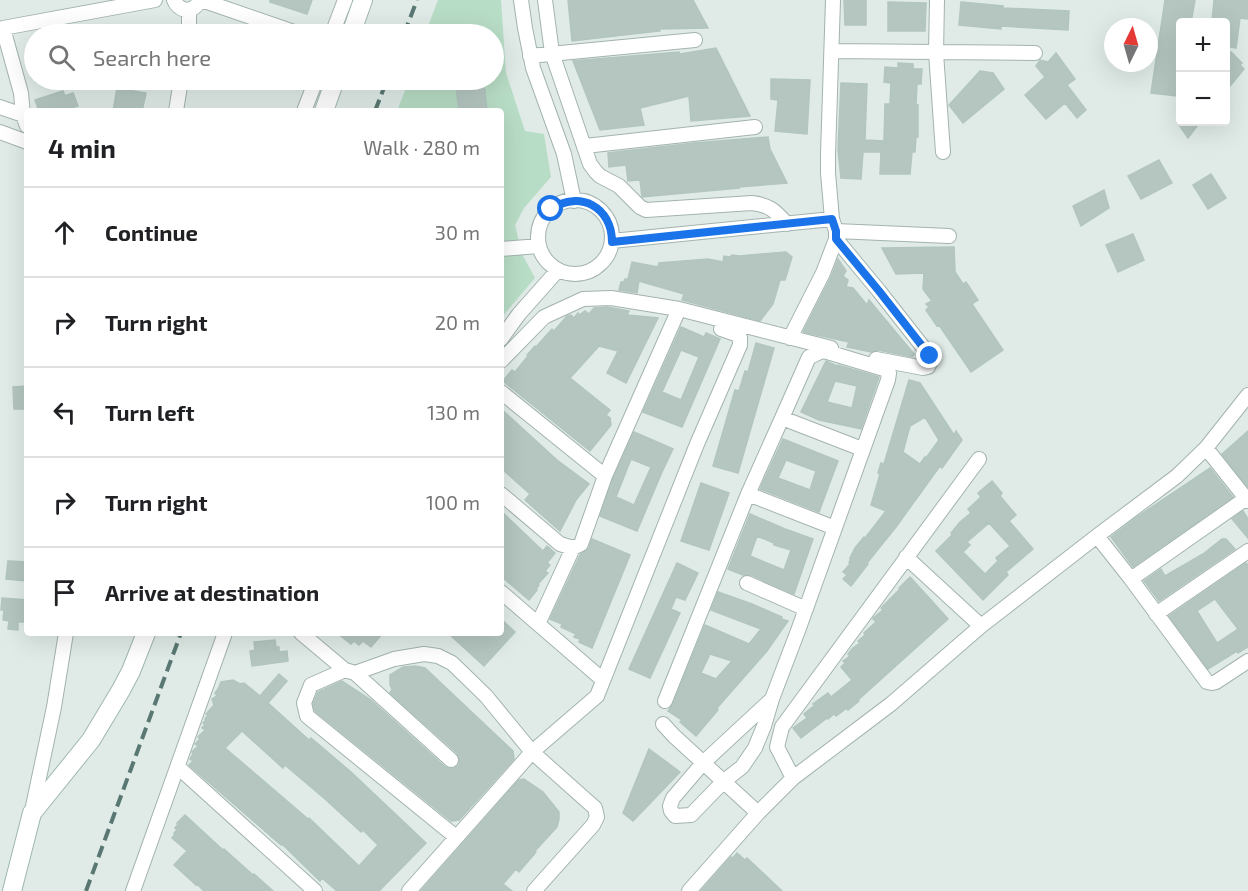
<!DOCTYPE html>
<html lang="en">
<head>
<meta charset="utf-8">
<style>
	body { margin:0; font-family:"Exo 2",sans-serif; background:#f6f6f6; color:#202124 }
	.controls { position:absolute; right:18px; top:18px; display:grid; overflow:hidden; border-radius:6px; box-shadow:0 6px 24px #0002 }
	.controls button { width:54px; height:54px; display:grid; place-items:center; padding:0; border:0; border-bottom:2px solid #e0e0e0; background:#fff; color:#202124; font:30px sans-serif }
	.compass { position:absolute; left:1104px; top:18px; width:54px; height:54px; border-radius:50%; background:#fff; box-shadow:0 6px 24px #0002; rotate:5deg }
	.stop { position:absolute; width:18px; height:18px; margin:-14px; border:4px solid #1a73e8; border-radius:50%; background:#fff }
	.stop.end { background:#1a73e8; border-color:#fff; box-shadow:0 2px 6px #0008 }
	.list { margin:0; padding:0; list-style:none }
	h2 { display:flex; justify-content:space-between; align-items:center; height:78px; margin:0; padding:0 24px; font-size:26px }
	h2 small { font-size:20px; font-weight:400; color:#757577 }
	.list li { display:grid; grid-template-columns:39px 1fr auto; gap:18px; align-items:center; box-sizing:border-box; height:90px; padding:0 24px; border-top:2px solid #e0e0e0 }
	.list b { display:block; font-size:22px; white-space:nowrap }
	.list em { font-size:20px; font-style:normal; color:#757577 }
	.icon { flex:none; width:33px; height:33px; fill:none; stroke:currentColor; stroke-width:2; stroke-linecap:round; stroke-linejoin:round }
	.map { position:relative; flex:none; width:1248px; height:891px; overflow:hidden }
	.search { position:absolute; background:#fff; box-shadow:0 6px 24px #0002; left:24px; top:24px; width:480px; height:66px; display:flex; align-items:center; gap:15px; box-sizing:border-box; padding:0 21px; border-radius:33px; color:#757577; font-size:22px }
	.panel { position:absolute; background:#fff; box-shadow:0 6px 24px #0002; left:24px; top:108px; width:480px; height:528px; border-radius:6px }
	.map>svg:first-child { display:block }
	.green { fill:#b8ddc6 }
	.building { fill:#b5c6c1; stroke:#b2c5bf; stroke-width:1.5; fill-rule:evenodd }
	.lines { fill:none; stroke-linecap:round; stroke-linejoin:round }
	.street-casing { stroke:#a3b3af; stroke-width:16 }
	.secondary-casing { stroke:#9eb7b1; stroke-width:20 }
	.street { stroke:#fff; stroke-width:14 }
	.secondary { stroke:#fff; stroke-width:18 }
	.rail { stroke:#5a7873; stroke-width:4; stroke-dasharray:12 6; stroke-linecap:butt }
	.route { stroke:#1a73e8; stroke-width:8 }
</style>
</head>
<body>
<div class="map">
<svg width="1248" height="891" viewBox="0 0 1248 891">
	<rect width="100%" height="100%" fill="#e0ebe7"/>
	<path class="green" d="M438 0H501L506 73 525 131 544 134 551 177 524 208 515 225 522 254 535 278 501 318V111H397L409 80H494V34H425Z"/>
	<path class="building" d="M270 0H312L307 14 270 2Z
		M568 0H693L708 28 659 29 660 31 572 41Z
		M844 0H866V25H845Z
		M1165 0H1195L1191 22H1180V76L1177 96 1151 93Z
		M1214 0H1248V19L1240 18 1236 48 1226 46V22H1212Z
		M888 2 926 3 925 31H888Z
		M961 2 1003 6V8L1069 11 1068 30 1001 26V29L959 25Z
		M716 48 750 116 691 121 689 96 640 108 644 125 600 130 573 61 679 52 680 54Z
		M1231 52 1242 63 1240 65 1244 69 1226 91V58Z
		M1056 53 1075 79 1067 85 1086 110 1077 118 1065 103 1046 119 1025 95 1045 77 1036 66 1040 60 1048 62Z
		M898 63 913 64V69H922L921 84H917L916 105H918V137H916L915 152H912L910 174H880L881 152H863L861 179 841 178 838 150 841 83 867 84 865 140 884 141 885 104H890L891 83 884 82 885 67 898 68Z
		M980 71 993 73 1004 89 963 123 949 105Z
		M771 79 810 80 807 134 775 131 778 100 771 99Z
		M484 83 487 111H459L456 87Z
		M117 88 146 93 142 111H113Z
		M63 91 65 96 73 93 78 106 71 108V111H39L35 100Z
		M1177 122H1200L1188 138Z
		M768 137 770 149 787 183 739 187V188L642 197 640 180 628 181 626 165 609 167 608 153 694 143Z
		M1159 160 1172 183 1141 199 1128 176Z
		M1211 174 1226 198 1208 209 1193 185Z
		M1104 190 1109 208 1081 226 1073 206Z
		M1133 234 1144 260 1118 272 1106 245Z
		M954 247 955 272 963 284 966 282 978 300 972 304 1003 350 971 372 939 325 937 326 926 310 929 307 926 304 932 301 923 289 924 273 896 274 882 248Z
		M786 252 792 257 785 280H780L773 304 760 321 682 300 684 294 639 281 637 293 619 290 621 282H624L625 279H628L632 262 658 267 659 263 708 259 723 262 724 256 730 257 732 255 739 256Z
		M838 259 846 271 843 276 848 280 846 287 853 288 867 305 869 300 914 354 912 357 878 350 871 352 847 347 849 342 803 332 831 277Z
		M607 307 629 311 627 315 658 318 626 383 607 373 618 351 599 346 570 378 610 410 606 415 610 418 611 425 590 451 503 381 512 370 515 372 528 356 527 355 535 346 536 347 552 329 554 331 567 316 571 315 574 318 578 313 579 315 585 311 589 314 594 308Z
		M681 327 704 337 706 333 720 339 682 427 643 412ZM681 350 699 357 681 400 662 392Z
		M756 343 774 348 738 473 713 466 735 390 739 391 745 371 748 372Z
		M826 361 837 366 838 365 879 377 861 429 819 420 801 412ZM835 381 857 386 852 408 827 402Z
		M909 380 920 383 954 435 956 431 962 440 942 468 940 466 896 527 867 563 868 564 851 586 843 579 847 575 843 572 850 564 849 563 851 558H850L855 548 864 537 865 538 886 511 871 505 880 474 878 473 881 463 884 464ZM925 417 939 440 926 458 925 457 920 464 903 452 910 426Z
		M27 386V409H14L13 387Z
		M501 409 557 460 589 484 576 500 560 531 525 500 530 494 501 468Z
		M1248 431V487L1222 454Z
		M634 432 673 449 662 472 637 531 600 516 613 479ZM631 459 651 467 634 505 616 497Z
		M783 439 838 461 819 512 760 489ZM786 460 816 471 810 490 778 478Z
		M1210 468 1233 497 1133 567 1111 537 1137 517Z
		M992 481 1002 493 1000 496 1016 515 1009 521 1033 549 1006 572 1008 575 983 600 936 551 952 535 951 533 960 522 971 513 968 509 981 497 978 493ZM989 523 1010 546 996 558 998 561 985 574 963 552 970 545 967 542Z
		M701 483 729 493 709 550 681 541Z
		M501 511 543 551 547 546 555 553 547 563 550 565 545 571 548 573 538 584 539 585 536 589 537 590 529 600 501 576Z
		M1243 511 1248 519V538L1232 519Z
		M750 514 785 529 813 539 794 594 751 575H743L728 569ZM757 536 774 543V545L791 550 784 570 750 556Z
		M592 539 630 555 592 648 579 642 580 639 574 637 576 634 561 627 562 624 550 619 580 555 589 548Z
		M1222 539H1226L1235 549 1159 601 1144 581 1161 569 1165 576 1203 554Z
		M8 561 27 562V581L6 579Z
		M677 563 698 573 685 600 676 597 671 609 680 613 650 678 629 669Z
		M1246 563 1248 565V647L1238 653 1237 651 1208 669 1169 616ZM1215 599 1238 629 1217 643 1197 611Z
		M910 577 931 600 948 619 858 700 859 701 848 710 847 708 836 716 834 714 828 719 827 718 801 738 793 728 807 718 804 714 815 705 813 704 828 693 831 697 852 680 841 667 845 663 843 661 850 656 848 654 853 648 860 643 858 641 865 635 864 633 876 622 873 619V618L883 610 881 608 900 589 899 588Z
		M718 592 752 604 782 617 781 619 788 621 767 651 717 708 718 710 696 736 680 722 682 720 668 711 673 704 705 625 749 644 761 629 711 610ZM710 654 732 661 716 679 701 673Z
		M2 598 27 600 26 622H18V630L8 629 9 621 3 620 4 610H1Z
		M501 619 515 632 484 666 448 633H501Z
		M337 633H383L371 647 363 641 359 645 354 641 351 644Z
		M275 640 276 647H279V652L287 651 288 661 252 666 250 651 255 650 254 642Z
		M415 666 425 668 513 751 514 759 459 820 451 821 315 711 313 704 318 692 342 681 371 700 445 767 450 769 454 768 458 766 460 761 457 753 390 693 392 689 390 685V675L403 667Z
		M279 674 287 681 268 703 309 740 311 738 351 772 426 843 379 891H337L322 878 320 881 282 844 281 845 189 765 193 761 190 759 193 754 192 752 198 746 195 744 200 739 198 737 205 730 202 728 205 725 203 723 206 720 205 719 208 715 206 714 214 705 212 699 217 696 215 693 218 689 221 682 233 680 240 684 244 683 260 696ZM242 731 283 768 285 765 325 799 361 832 363 830 378 845 359 866 309 818 308 819 225 748Z
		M649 749 680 772 633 821 623 813Z
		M524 779 543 792 559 812V819L557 827 535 851 536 852 519 872 516 869 503 884 512 891H421L519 780Z
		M185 815 223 850 224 849 253 875 254 874 273 891H204L197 884 196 885 174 865 187 851 172 838 175 834 174 833 177 830 175 828 178 824 177 823Z
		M737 853 745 860 747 858 782 891H701L731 857 733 858Z"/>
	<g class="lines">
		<defs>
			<path id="street" d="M174 0C180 13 194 13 200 0
				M201 0 300 34
				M521 0 525 28 533 68 564 154 574 201
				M545 0 552 53 590 164 596 172 600 176 619 186 640 207 646 210 752 203C770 205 775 211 787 224
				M937 0 936 53 943 152
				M189 34V10
				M332 34 345 0
				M832 51 1035 53
				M530 56 695 40
				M0 107 23 115
				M176 111 181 80
				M304 111 316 80
				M27 126 23 115 21 93 3 28 155 0
				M0 132 27 142
				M585 146 755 127
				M538 237a37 37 0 1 1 74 0a37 37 0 1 1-74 0Z
				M836 231 949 236
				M836 239 879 291 923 347 931 360 928 367 923 368 876 359
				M612 241 832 219
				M501 249 539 246
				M790 338 823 273 836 239V231L832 219 828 173V154L833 0
				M501 339 519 314 558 270
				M501 361 544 317 583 299 611 298 679 309
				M501 392 605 476
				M1206 448 1248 501
				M501 494 560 544 573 548 581 544 605 476 679 309 831 348
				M748 494 835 528
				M1097 536 1131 579 1207 682 1212 683 1216 682 1248 661
				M906 557 981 626
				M1131 579 1248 497
				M747 583 806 609
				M501 592 603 680
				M1156 614 1248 551
				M538 624 573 548
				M301 633 345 670 355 673 394 659 424 654 438 656 452 663 486 696 532 752 595 808 597 817 593 825 534 891
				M345 670 311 685 304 703 307 716 456 837
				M355 673 451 760
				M772 699 703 763 673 798 670 806 671 811 675 816 691 815 724 781 742 767 755 748 764 726 772 699 799 628 888 380 889 373 884 369 824 351C818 352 815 355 809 357L782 418
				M665 701 748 494 782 418 862 449
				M663 724 674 736 758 813
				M178 767 315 891
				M793 778 777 747 782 727 979 459
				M32 811 54 707 66 633
				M133 891 225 633
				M409 891 532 752 597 696 697 444 740 345V338L738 335 721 329
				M689 891 758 813 793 778 891 704 981 626 1097 536 1177 476 1206 448 1248 395"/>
			<path id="secondary" d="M351 34 363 0
				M324 111 335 80
				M12 891 32 813 91 740 121 690 131 671 146 633"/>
		</defs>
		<use href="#street" class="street-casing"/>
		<use href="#secondary" class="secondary-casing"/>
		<use href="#street" class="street"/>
		<use href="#secondary" class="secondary"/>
		<path class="rail" d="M404 34 417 0
			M375 111 387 80
			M86 891 181 633"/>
	</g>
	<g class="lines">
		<path class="route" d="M551 209C580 190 612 207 612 242L832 219 836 231V239L879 291 930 356"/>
	</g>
</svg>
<div class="controls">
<button>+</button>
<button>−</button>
</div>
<svg class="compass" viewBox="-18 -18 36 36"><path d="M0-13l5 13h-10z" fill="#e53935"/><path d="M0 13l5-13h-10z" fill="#757577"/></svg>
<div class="stop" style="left:551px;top:209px"></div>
<div class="stop end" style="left:930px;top:356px"></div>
<div class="search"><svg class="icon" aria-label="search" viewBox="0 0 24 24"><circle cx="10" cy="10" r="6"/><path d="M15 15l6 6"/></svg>Search here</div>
<section class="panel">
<h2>4 min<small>Walk · 280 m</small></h2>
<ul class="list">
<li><svg class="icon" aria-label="ahead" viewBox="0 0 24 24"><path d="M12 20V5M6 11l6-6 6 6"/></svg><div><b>Continue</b></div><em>30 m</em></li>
<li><svg class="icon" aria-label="right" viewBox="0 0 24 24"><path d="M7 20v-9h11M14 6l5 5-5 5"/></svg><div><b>Turn right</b></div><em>20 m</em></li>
<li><svg class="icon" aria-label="left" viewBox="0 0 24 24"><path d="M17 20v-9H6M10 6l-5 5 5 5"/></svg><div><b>Turn left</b></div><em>130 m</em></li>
<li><svg class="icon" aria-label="right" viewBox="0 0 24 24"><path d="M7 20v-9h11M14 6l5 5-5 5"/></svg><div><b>Turn right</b></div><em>100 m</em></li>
<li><svg class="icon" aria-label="arrive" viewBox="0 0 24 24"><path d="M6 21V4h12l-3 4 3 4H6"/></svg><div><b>Arrive at destination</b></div></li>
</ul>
</section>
</div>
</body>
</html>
